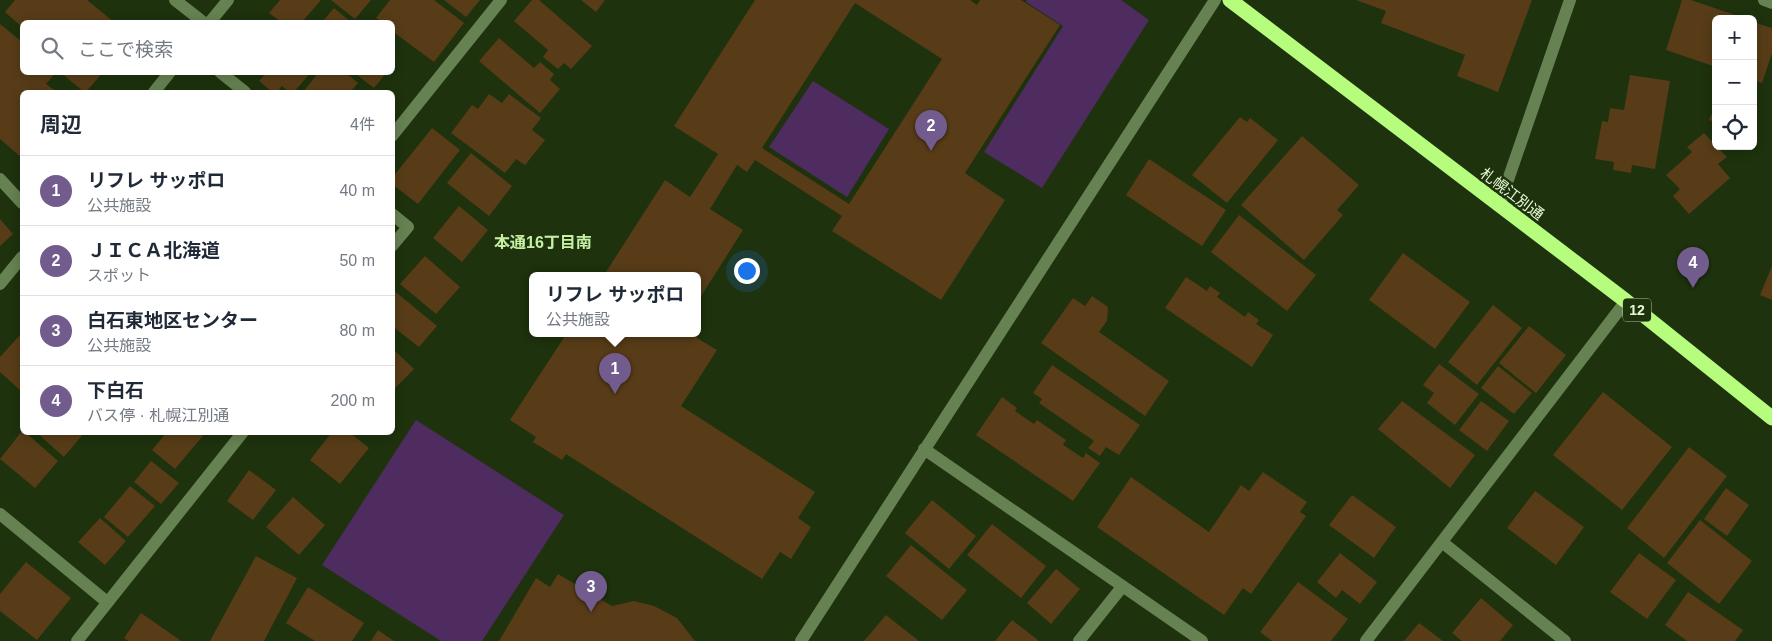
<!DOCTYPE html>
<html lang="ja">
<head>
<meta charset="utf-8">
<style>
	body { margin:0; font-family:Helvetica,"Noto Sans JP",sans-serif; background:#f6f6f7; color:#1f2937 }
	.controls { position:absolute; right:15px; top:15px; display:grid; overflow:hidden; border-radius:8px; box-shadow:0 2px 12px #0003 }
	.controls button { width:45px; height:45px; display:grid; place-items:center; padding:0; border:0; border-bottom:1px solid #e0e1e3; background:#fff; color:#1f2937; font:25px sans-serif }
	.you { position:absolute; left:746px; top:270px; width:18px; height:18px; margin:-12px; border:4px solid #fff; border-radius:50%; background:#1a73e8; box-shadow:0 0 0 8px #1a73e833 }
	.badge { display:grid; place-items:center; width:32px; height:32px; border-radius:50%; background:#725c8e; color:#fff; font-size:16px; font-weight:700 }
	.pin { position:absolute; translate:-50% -41px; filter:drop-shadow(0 1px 2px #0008) }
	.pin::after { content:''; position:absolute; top:26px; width:18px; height:15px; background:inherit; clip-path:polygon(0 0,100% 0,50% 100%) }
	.popup { position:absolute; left:529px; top:272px; width:172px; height:65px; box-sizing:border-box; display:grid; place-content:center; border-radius:8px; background:#fff; filter:drop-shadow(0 1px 4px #0005); font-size:16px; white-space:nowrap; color:#747a83 }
	.popup b { font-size:19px; color:#1f2937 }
	.popup::after { content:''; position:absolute; left:50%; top:100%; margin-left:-10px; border:10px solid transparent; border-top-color:#fff }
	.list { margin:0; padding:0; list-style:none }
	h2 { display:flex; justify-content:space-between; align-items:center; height:65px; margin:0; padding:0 20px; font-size:21px }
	h2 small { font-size:16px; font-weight:400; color:#747a83 }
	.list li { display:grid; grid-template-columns:32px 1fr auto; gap:15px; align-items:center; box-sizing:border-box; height:70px; padding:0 20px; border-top:1px solid #e0e1e3 }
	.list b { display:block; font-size:19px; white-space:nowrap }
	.list p { margin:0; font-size:16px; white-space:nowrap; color:#747a83 }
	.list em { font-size:16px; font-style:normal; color:#747a83 }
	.icon { flex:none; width:28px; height:28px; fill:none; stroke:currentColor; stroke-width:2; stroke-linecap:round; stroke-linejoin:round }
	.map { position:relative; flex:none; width:1772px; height:641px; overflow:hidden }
	.search { position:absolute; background:#fff; box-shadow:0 2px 12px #0003; left:20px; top:20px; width:375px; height:55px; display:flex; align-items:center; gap:12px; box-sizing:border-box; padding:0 18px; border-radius:8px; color:#747a83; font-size:19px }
	.panel { position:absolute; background:#fff; box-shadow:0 2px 12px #0003; left:20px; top:90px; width:375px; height:345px; border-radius:8px }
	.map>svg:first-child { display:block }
	.green { fill:#4e2c60 }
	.building { fill:#573c17; fill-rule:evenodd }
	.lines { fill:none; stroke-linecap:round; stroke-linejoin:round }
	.minor { stroke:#668252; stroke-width:12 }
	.highway { stroke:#b6fc7d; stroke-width:15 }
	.labels { text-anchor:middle; stroke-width:5; stroke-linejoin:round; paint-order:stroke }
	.shield { fill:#1e320d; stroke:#a9bf9a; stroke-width:1 }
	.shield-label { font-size:14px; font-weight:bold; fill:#e5fbd6 }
	.street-label { font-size:15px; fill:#e5fbd6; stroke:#1e320d }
	.neighbourhood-label { font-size:16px; font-weight:bold; fill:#c5f0a6; stroke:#1e320d }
</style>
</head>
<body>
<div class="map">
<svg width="1772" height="641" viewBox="0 0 1772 641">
	<rect width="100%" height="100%" fill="#1e320d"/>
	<path class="green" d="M1027 0H1121L1149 20 1042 188 984 152 1063 26 1026 2Z
		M813 81 889 129 847 197 769 147Z
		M416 420 564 515 482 641H441L322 565Z"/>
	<path class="building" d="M15 0H87L114 22H22V27L5 12Z
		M280 0H321L302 22H281L269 13Z
		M331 0H371L355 19Z
		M390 0H434L464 23 434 62 392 31V22H382L376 18Z
		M444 0H480L466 17Z
		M532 0H539L592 46 571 69 564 63 558 69 543 57 548 50 514 21Z
		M581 0H605L596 12Z
		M755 0H970L977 5 980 0H1021L1060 25 965 173 1005 200 941 300 832 231 842 216 755 160 747 172 737 165 710 209 743 230 698 301V275H604L665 180 690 197 718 154 674 126ZM855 3 942 59 849 204 762 148Z
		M1356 0H1532L1498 92 1457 76 1465 55 1381 23 1386 11Z
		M1682 0H1691L1744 18 1716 19V67L1666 50Z
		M334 8 351 22H322Z
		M1753 22 1772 28V53L1762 83 1753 80Z
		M0 24 22 42V72H56L46 84 57 92H22V158L0 139Z
		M499 38 534 68 540 62 554 74 550 80 560 89 540 113 479 61Z
		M60 72H103L86 92H84Z
		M267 72H311L294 92H289L282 86 277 92H272L259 81Z
		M319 72H345L358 83 350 92H303Z
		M353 72H387L374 88Z
		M1630 75 1670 81 1655 169 1632 165 1631 173 1613 170 1614 162 1595 159 1602 121 1608 122 1610 108 1624 110Z
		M489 94 502 103 509 94 541 118 532 130 545 140 525 165 516 159 505 173 451 133 472 105 478 109Z
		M1716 105V122L1709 120Z
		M1240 117 1247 122 1250 118 1278 140 1227 203 1192 175Z
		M432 128 460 150 418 204 392 184V178Z
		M1704 133 1727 157 1718 164 1730 178 1689 214 1673 196 1680 189 1666 175 1692 152 1687 147Z
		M1302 136 1359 185 1337 210 1343 215 1304 260 1241 205Z
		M471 153 512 186 489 216 447 183Z
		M1149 159 1226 210 1202 246 1126 195Z
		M459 206 488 230 462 262 433 238Z
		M1239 215 1316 275 1287 311 1211 252Z
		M0 219 13 234 0 246Z
		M1403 253 1470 302 1435 349 1369 300Z
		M425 256 460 287 436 314 400 284Z
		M1772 266V300L1760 295Z
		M1186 277 1207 291 1210 286 1220 293 1217 297 1245 317 1248 312 1259 320 1256 324 1273 335 1252 367 1165 308Z
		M392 289 437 326 419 347 392 326Z
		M1092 296 1108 307 1107 321 1099 332 1169 381 1145 416 1041 343 1073 298 1085 306Z
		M1493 305 1522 328 1477 385 1448 362Z
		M1529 326 1566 355 1536 393 1499 363Z
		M567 333H689L717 350 681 406 815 492 798 518 811 527 791 559 780 552 762 579 566 454 562 460 533 442 536 437 510 420Z
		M19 336 22 339V392L0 372V357Z
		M392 348 414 369 392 391Z
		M1439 364 1479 394 1455 425 1427 403 1434 393 1423 385Z
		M1052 365 1140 425 1119 455 1106 447 1100 456 1088 448 1094 441 1039 403 1042 399 1033 393Z
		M1498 366 1532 393 1514 414 1481 388Z
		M1603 392 1672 447 1622 510 1553 455Z
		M1002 397 1017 408 1015 411 1034 424 1037 420 1066 440 1063 445 1083 458 1086 453 1100 463 1073 501 976 435Z
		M1402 401 1475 455 1450 488 1378 429Z
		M1481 401 1509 421 1487 451 1459 430Z
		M22 431V432H25L58 461 35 488 0 459Z
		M36 432H85L64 457Z
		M167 432H206L175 469 152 450Z
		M332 432H349L369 448 340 484 310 460Z
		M1689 447 1727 476 1664 558 1627 528Z
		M151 461 179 483 161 504 134 482Z
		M249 470 276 490 253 520 227 501Z
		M1263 472 1307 502 1300 512 1306 516 1251 594 1243 588 1224 615 1097 527 1131 477 1209 532 1241 485 1249 491Z
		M130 486 155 506 128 537 104 517Z
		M1726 488 1749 505 1727 536 1704 519Z
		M1535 491 1584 527 1556 565 1507 528Z
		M1352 495 1396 527 1374 558 1329 525Z
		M293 497 325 525 299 555 266 527Z
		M932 500 976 536 949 569 905 533Z
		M100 518 126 541 105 565 78 542Z
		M1700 520 1752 561 1719 604 1667 563Z
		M992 524 1046 566 1021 598 967 555Z
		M911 545 967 590 942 620 886 576Z
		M1340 553 1377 582 1360 604 1342 590 1336 598 1317 582Z
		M1639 553 1676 580 1647 619 1610 592Z
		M256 556 297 578 264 641H210Z
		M26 562 71 598 37 640 0 611V594Z
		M1056 569 1080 589 1051 624 1027 603Z
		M558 574 612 606 634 601 654 606 677 618 695 641H499L536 578 550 587Z
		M1298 582 1348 619 1331 641H1272L1260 632Z
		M308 587 364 623 352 641H315L286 623Z
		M1688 592 1743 630 1735 641H1687L1665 625Z
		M1481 598 1513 625 1500 641H1462L1452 633Z
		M141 613 180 640 179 641H128L124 638Z
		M886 615 919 641H864Z
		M1012 620 1039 641H995Z
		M1419 623 1443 641H1404Z
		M378 630 394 641H371Z"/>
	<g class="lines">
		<path class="minor" d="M175 0 203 22
			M1764 0 1772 3
			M210 22 228 0
			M220 72 245 92
			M154 92 170 72
			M392 136 501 0
			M0 179 22 203
			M1499 206 1570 0
			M392 214 408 227 392 246
			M0 284 22 257
			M924 449 1202 641
			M0 514 107 602
			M1442 542 1565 641
			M77 641 243 432
			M801 641 1215 0
			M1079 641 1122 587
			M1366 641 1626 301"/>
		<path class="highway" d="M1230 0 1626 301 1772 418"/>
	</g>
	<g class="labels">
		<rect class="shield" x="1623" y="298.5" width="28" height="23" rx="4"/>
		<g class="shield-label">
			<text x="1637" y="315">12</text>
		</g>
		<g class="street-label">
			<text transform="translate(1512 194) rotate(37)" y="5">札幌江別通</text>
		</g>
		<g class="neighbourhood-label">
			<text x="543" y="248">本通16丁目南</text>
		</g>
	</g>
</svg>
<div class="controls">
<button>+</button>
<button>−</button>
<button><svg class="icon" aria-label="locate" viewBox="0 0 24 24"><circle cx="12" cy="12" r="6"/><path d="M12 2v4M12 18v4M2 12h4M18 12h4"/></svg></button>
</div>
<div class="you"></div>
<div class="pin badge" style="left:615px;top:394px">1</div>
<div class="popup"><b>リフレ サッポロ</b>公共施設</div>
<div class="pin badge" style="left:931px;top:151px">2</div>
<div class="pin badge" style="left:591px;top:612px">3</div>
<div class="pin badge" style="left:1693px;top:288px">4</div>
<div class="search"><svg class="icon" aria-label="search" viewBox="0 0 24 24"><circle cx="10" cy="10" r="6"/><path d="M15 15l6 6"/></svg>ここで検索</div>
<section class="panel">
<h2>周辺<small>4件</small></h2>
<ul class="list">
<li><span class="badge">1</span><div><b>リフレ サッポロ</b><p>公共施設</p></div><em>40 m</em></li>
<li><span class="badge">2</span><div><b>ＪＩＣＡ北海道</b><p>スポット</p></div><em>50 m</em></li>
<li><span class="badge">3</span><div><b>白石東地区センター</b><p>公共施設</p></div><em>80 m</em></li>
<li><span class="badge">4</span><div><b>下白石</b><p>バス停 · 札幌江別通</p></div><em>200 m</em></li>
</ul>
</section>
</div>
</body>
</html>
